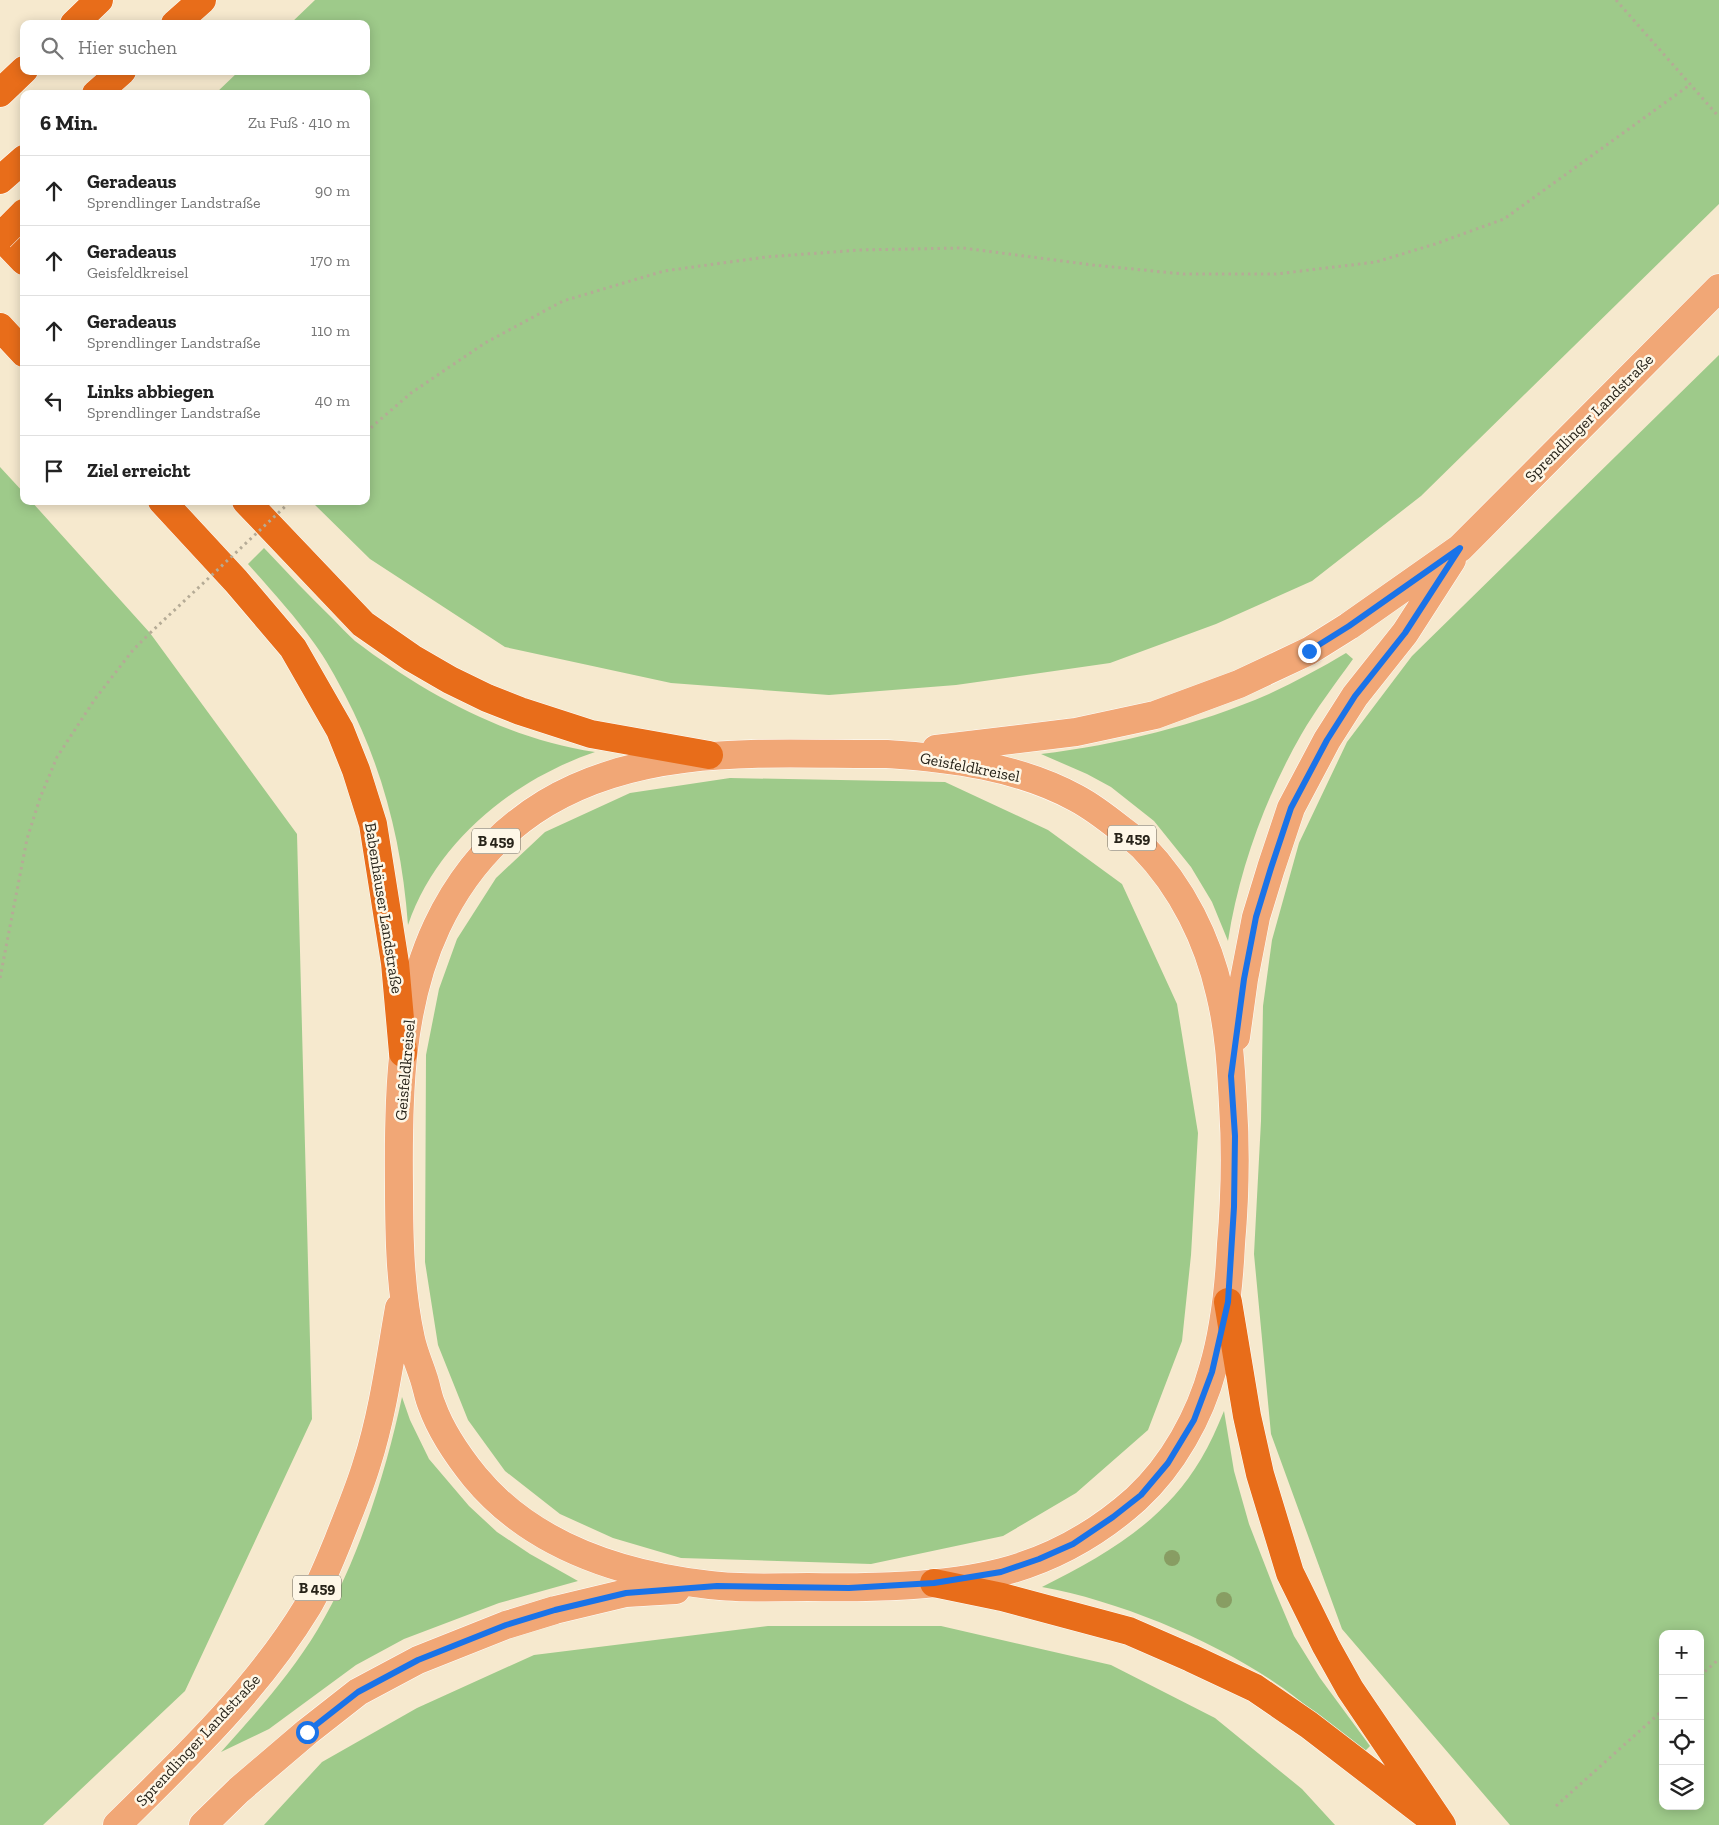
<!DOCTYPE html>
<html lang="de">
<meta charset="utf-8">
<style>
:root{--surface:#fff;--page:#f2f2f2;--text:#222;--muted:#767676;--line:#e0e0e0}
body{margin:0;font-family:"Zilla Slab",serif;background:var(--page);color:var(--text)}
.controls{position:absolute;right:15px;bottom:15px;display:grid;overflow:hidden;border-radius:10px;box-shadow:0 2px 12px #0003}
.controls button{width:45px;height:45px;display:grid;place-items:center;padding:0;border:0;border-bottom:1px solid var(--line);background:var(--surface);color:var(--text);font:25px sans-serif}
.stop{position:absolute;width:15px;height:15px;margin:-11px;border:4px solid #1a73e8;border-radius:50%;background:#fff}
.stop.end{background:#1a73e8;border-color:#fff;box-shadow:0 1px 5px #0008}
.list{margin:0;padding:0;list-style:none}
h2{display:flex;justify-content:space-between;align-items:center;height:65px;margin:0;padding:0 20px;font-size:21px}
h2 small{font-size:16px;font-weight:400;color:var(--muted)}
.list li{display:grid;grid-template-columns:32px 1fr auto;gap:15px;align-items:center;box-sizing:border-box;height:70px;padding:0 20px;border-top:1px solid var(--line)}
.list b{display:block;font-size:19px;white-space:nowrap}
.list p{margin:0;font-size:16px;white-space:nowrap;color:var(--muted)}
.list em{font-size:16px;font-style:normal;color:var(--muted)}
.icon{flex:none;width:28px;height:28px;fill:none;stroke:currentColor;stroke-width:2;stroke-linecap:round;stroke-linejoin:round}
.map{position:relative;flex:none;width:1719px;height:1825px;overflow:hidden}
.search{position:absolute;background:var(--surface);box-shadow:0 2px 12px #0003;left:20px;top:20px;width:350px;height:55px;display:flex;align-items:center;gap:12px;box-sizing:border-box;padding:0 18px;border-radius:10px;color:var(--muted);font-size:19px}
.panel{position:absolute;background:var(--surface);box-shadow:0 2px 12px #0003;left:20px;top:90px;width:350px;height:415px;border-radius:10px}
.map>svg:first-child{display:block}
.green{fill:#9eca8a;fill-rule:evenodd}
.lines{fill:none;stroke-linecap:round;stroke-linejoin:round}
.major-casing{stroke:#fff;stroke-width:29}
.highway-casing{stroke:#fff;stroke-width:29}
.path{stroke:#b5ab96;stroke-width:3;stroke-dasharray:2.5 4;stroke-linecap:butt}
.major{stroke:#f1a776;stroke-width:28}
.highway{stroke:#e86d1a;stroke-width:28}
.highway-bridge-casing{stroke:#fff;stroke-width:29;stroke-linecap:butt}
.path-bridge{stroke:#b5ab96;stroke-width:3;stroke-dasharray:2.5 4;stroke-linecap:butt}
.highway-bridge{stroke:#e86d1a;stroke-width:28}
.tree{fill:#889d63}
.route{stroke:#1a73e8;stroke-width:6}
.labels{text-anchor:middle;dominant-baseline:central;stroke-width:5;stroke-linejoin:round;paint-order:stroke}
.shield{fill:#fef7e7;stroke:#686358;stroke-width:1}
.shield-label{font-size:15px;font-weight:bold;fill:#28241a}
.street-label{font-size:16px;fill:#28241a;stroke:#fef7e7}
</style>
<div class="map">
<svg width="1719" height="1825" viewBox="0 0 1719 1825">
<rect width="100%" height="100%" fill="#f6e9ce"/>
<!-- green -->
<path class="green" d="M315,0H1719V204L1421,496L1312,581L1216,624L1110,663L956,685L829,695L671,683L505,647L370,559L311,501H366V94H215L239,71H366V24H290Z
M1719,355V1825H1510L1342,1629L1271,1434L1254,1254L1261,1121L1263,1006L1272,940L1299,843L1347,742L1412,656ZM1663,1634H1700V1806H1663Z
M0,467L24,493V501H31L150,633L297,834L312,1419L185,1691L43,1825H0Z
M264,548C287,572 309,596 333,619C340,626 347,634 355,641C425,694 507,739 595,752C513,780 437,841 408,925C402,843 383,768 345,695C336,678 326,659 314,643C294,615 271,590 248,564Z
M1346,653L1353,659C1335,684 1316,709 1301,735C1265,798 1239,870 1228,941L1212,902L1191,867L1154,821L1111,787L1087,774L1041,754C1117,745 1198,725 1269,694C1295,682 1321,668 1346,653Z
M730,778L945,782L1048,830L1122,884L1177,1004L1198,1133L1191,1255L1182,1341L1148,1430L1076,1493L1003,1536L871,1564L681,1558L613,1538L560,1514L505,1471L468,1420L438,1345L425,1262L426,1055L439,989L457,939L496,878L545,832L630,793Z
M402,1397L410,1420L429,1459L469,1506L497,1532L530,1554L578,1581L499,1603L404,1639L356,1665L269,1729L221,1752C256,1713 291,1674 318,1629C358,1562 386,1472 402,1397Z
M1224,1411L1234,1471L1249,1524L1275,1591L1294,1636L1320,1678L1370,1746L1363,1753C1336,1732 1311,1708 1283,1688C1218,1642 1120,1601 1042,1587C1104,1556 1164,1522 1201,1459C1210,1444 1217,1428 1224,1411Z
M768,1626H941L1111,1665L1215,1718L1302,1789L1335,1825H264L322,1762L417,1708L534,1655Z"/>
<g class="lines">
<!-- major casing -->
<g class="major-casing">
<path id="major" d="M936,749L1076,732L1155,715L1239,684L1309,651L1349,626L1460,548L1719,288
M887,754C951,758 1019,767 1076,798C1093,807 1107,818 1122,830C1126,833 1139,843 1143,847C1182,887 1208,940 1220,994C1229,1030 1231,1068 1233,1105C1236,1151 1235,1198 1231,1244C1229,1286 1225,1327 1213,1368C1200,1416 1173,1465 1136,1499C1098,1533 1052,1559 1002,1572C943,1587 869,1588 808,1587C776,1587 742,1589 710,1585C623,1575 533,1547 475,1477C458,1456 441,1431 432,1406C428,1397 427,1388 424,1379C420,1366 414,1353 411,1339C400,1289 399,1237 399,1186C398,1099 399,1007 437,926C461,875 498,832 546,803C648,742 773,755 887,754Z
M1236,1037L1244,979L1256,917L1271,868L1291,808L1327,740L1355,696L1405,633L1452,560
M117,1825C186,1757 257,1690 308,1606C320,1586 329,1563 338,1541C348,1515 359,1490 367,1463C383,1413 390,1359 399,1308
M203,1825L239,1790L307,1732L358,1692L418,1660L506,1625L555,1610L626,1593L676,1590"/>
</g>
<!-- highway casing -->
<g class="highway-casing">
<path id="highway" d="M74,24L99,0
M175,24L202,0
M0,93L24,70
M96,94L122,71
M0,180L24,159
M0,236L24,261
M0,327L24,353
M162,501L236,581L293,648L340,730L356,770L373,824L395,963L403,1053
M246,501L363,624L412,658L450,680L487,698L520,711L591,734L709,755
M1228,1302L1247,1416L1260,1474L1290,1573L1326,1646L1350,1689L1442,1825
M934,1583L1002,1597L1129,1631L1191,1658L1255,1688L1309,1725L1425,1814"/>
</g>
<!-- path -->
<path class="path" d="M1616,0L1719,117
M366,432L411,393L485,343L563,301L664,271L766,257L859,250L963,248L1093,265L1183,274H1276L1376,262L1435,244L1504,219L1691,84
M0,978L27,839L40,798L57,757L95,699L133,650L150,633
M1700,1676L1719,1659
M1556,1806L1663,1710"/>
<!-- major -->
<use href="#major" class="major"/>
<!-- highway -->
<use href="#highway" class="highway"/>
<!-- highway-bridge casing -->
<g class="highway-bridge-casing">
<path id="highway-bridge" d="M0,237L24,213"/>
</g>
<!-- path-bridge -->
<path class="path-bridge" d="M150,633L291,501"/>
<!-- highway-bridge -->
<use href="#highway-bridge" class="highway-bridge"/>
</g>
<!-- trees -->
<g class="tree">
<circle cx="1172" cy="1558" r="8"/>
<circle cx="1224" cy="1600" r="8"/>
</g>
<g class="lines">
<!-- route -->
<path class="route" d="M307,1732L358,1692L418,1660L506,1625L555,1610L626,1593L717,1586L849,1588L934,1583L1001,1572L1039,1559L1073,1544L1113,1517L1141,1495L1168,1463L1194,1420L1212,1372L1228,1302L1234,1207L1235,1136L1231,1076L1244,979L1256,917L1271,868L1291,808L1327,740L1355,696L1405,633L1460,548L1349,626L1309,651"/>
</g>
<g class="labels">
<!-- shield labels -->
<g class="shield">
<rect x="1108" y="825.5" width="48" height="25" rx="4"/>
<rect x="472" y="828.5" width="48" height="25" rx="4"/>
<rect x="293" y="1575.5" width="48" height="25" rx="4"/>
</g>
<g class="shield-label">
<text x="1132" y="838">B 459</text>
<text x="496" y="841">B 459</text>
<text x="317" y="1588">B 459</text>
</g>
<!-- street labels -->
<g class="street-label">
<text transform="translate(1589 418) rotate(-45)">Sprendlinger Landstraße</text>
<text transform="translate(970 767) rotate(11)">Geisfeldkreisel</text>
<text transform="translate(384 908) rotate(81)">Babenhäuser Landstraße</text>
<text transform="translate(405 1070) rotate(-85)">Geisfeldkreisel</text>
<text transform="translate(198 1740) rotate(-47)">Sprendlinger Landstraße</text>
</g>
</g>
</svg>
<div class="controls">
<button>+</button>
<button>−</button>
<button><svg class="icon" aria-label="locate" viewBox="0 0 24 24"><circle cx="12" cy="12" r="6"/><path d="M12 2v4M12 18v4M2 12h4M18 12h4"/></svg></button>
<button><svg class="icon" aria-label="layers" viewBox="0 0 24 24"><path d="M12 4l9 5-9 5-9-5zM3 14l9 5 9-5"/></svg></button>
</div>
<div class="stop" style="left:307px;top:1732px"></div>
<div class="stop end" style="left:1309px;top:651px"></div>
<div class="search"><svg class="icon" aria-label="search" viewBox="0 0 24 24"><circle cx="10" cy="10" r="6"/><path d="M15 15l6 6"/></svg>Hier suchen</div>
<section class="panel">
<h2>6 Min.<small>Zu Fuß · 410 m</small></h2>
<ul class="list">
<li><svg class="icon" aria-label="ahead" viewBox="0 0 24 24"><path d="M12 20V5M6 11l6-6 6 6"/></svg><div><b>Geradeaus</b><p>Sprendlinger Landstraße</p></div><em>90 m</em></li>
<li><svg class="icon" aria-label="ahead" viewBox="0 0 24 24"><path d="M12 20V5M6 11l6-6 6 6"/></svg><div><b>Geradeaus</b><p>Geisfeldkreisel</p></div><em>170 m</em></li>
<li><svg class="icon" aria-label="ahead" viewBox="0 0 24 24"><path d="M12 20V5M6 11l6-6 6 6"/></svg><div><b>Geradeaus</b><p>Sprendlinger Landstraße</p></div><em>110 m</em></li>
<li><svg class="icon" aria-label="left" viewBox="0 0 24 24"><path d="M17 20v-9H6M10 6l-5 5 5 5"/></svg><div><b>Links abbiegen</b><p>Sprendlinger Landstraße</p></div><em>40 m</em></li>
<li><svg class="icon" aria-label="arrive" viewBox="0 0 24 24"><path d="M6 21V4h12l-3 4 3 4H6"/></svg><div><b>Ziel erreicht</b></div></li>
</ul>
</section>
</div>
